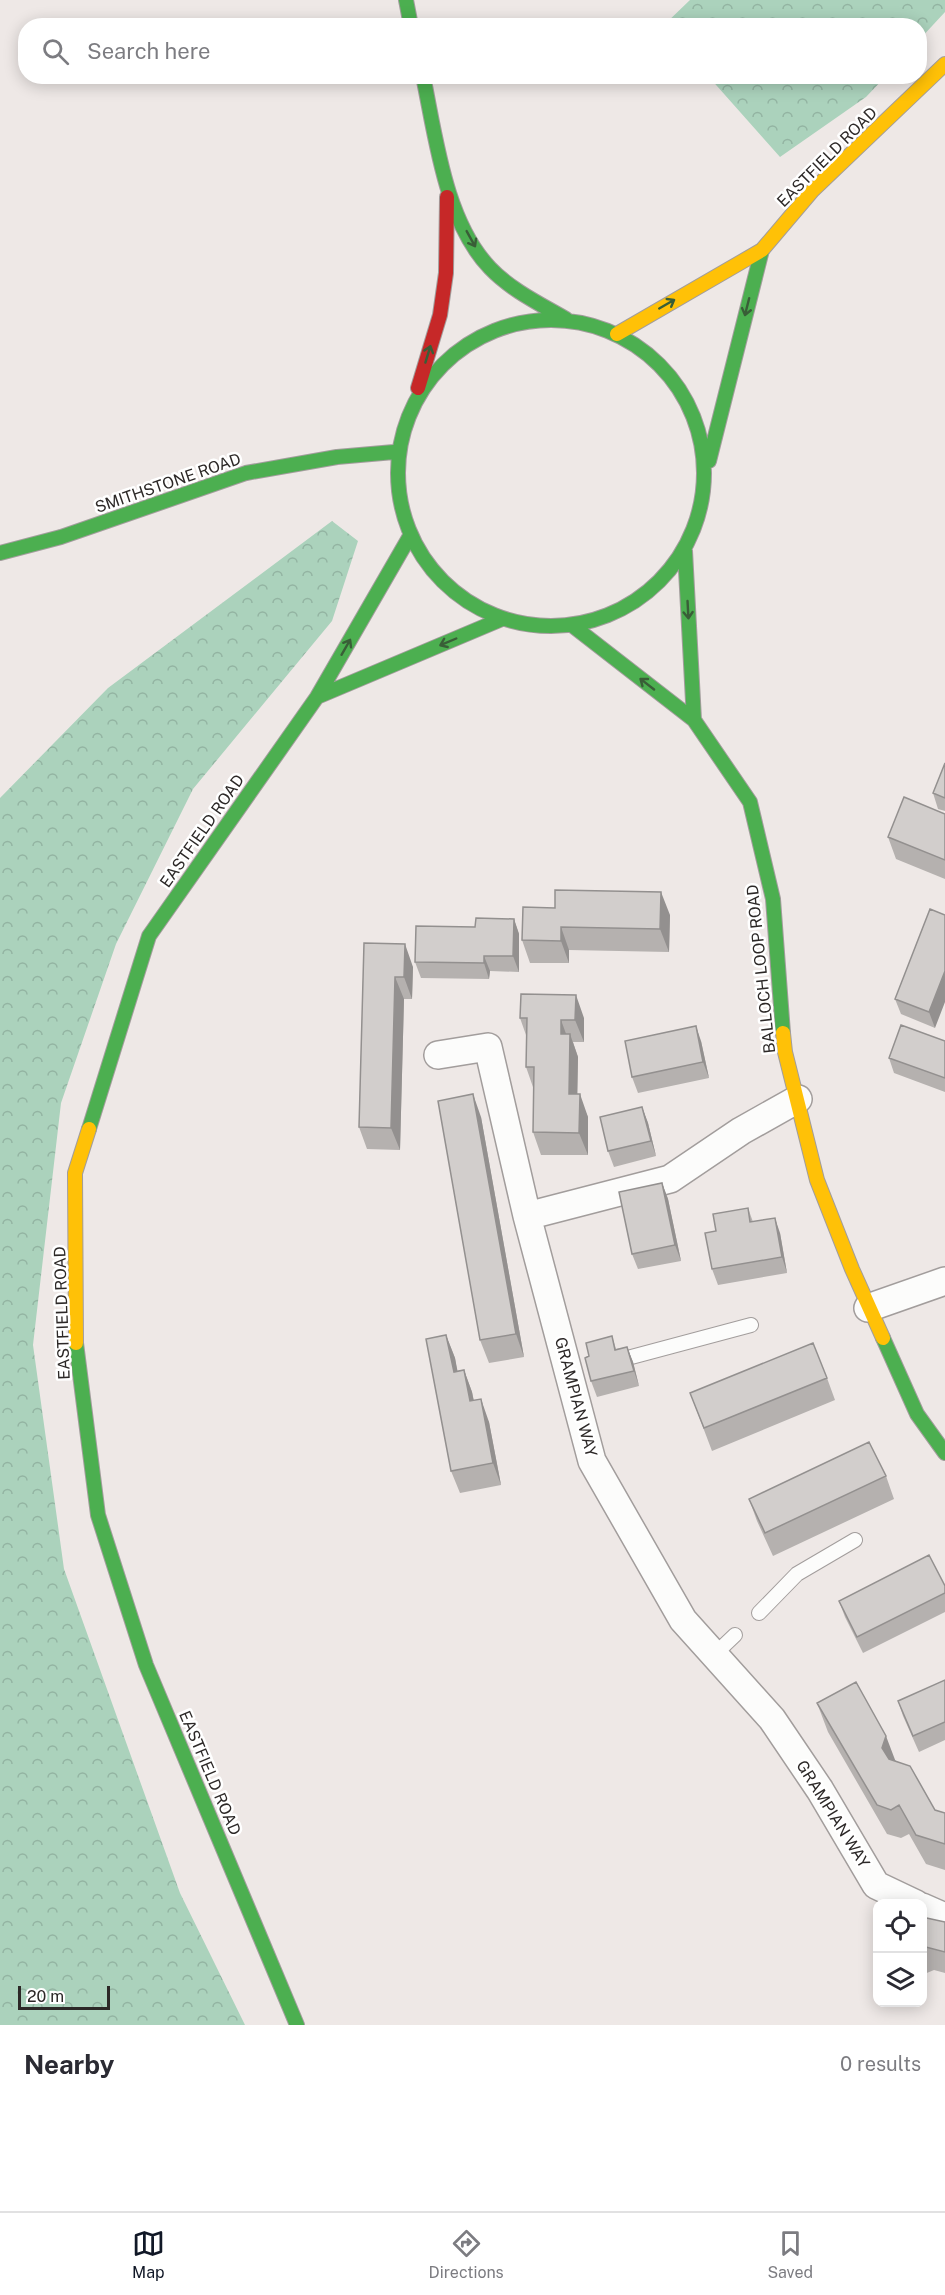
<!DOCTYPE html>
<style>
:root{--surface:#fff;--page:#f7f7f7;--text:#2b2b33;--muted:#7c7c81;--line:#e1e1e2;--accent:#111827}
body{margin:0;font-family:"Public Sans",sans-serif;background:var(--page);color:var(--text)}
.controls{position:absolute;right:18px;bottom:18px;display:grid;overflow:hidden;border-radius:12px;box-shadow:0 3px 15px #0003}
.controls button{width:54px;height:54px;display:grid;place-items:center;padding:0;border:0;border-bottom:2px solid var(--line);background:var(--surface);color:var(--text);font:30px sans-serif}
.scale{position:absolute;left:18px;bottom:15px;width:92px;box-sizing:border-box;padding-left:6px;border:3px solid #2c2827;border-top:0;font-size:16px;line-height:21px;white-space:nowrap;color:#2c2827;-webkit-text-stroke:4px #fff;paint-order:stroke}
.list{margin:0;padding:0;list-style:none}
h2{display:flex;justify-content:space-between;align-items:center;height:78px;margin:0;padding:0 24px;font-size:26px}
h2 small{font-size:20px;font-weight:400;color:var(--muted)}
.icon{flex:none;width:33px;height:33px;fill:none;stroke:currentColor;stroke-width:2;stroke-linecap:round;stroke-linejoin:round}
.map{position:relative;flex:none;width:945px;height:2025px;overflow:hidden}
.search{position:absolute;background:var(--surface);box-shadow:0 3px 15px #0003;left:18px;right:18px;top:18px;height:66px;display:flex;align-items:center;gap:15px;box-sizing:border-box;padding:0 21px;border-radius:24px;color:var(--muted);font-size:22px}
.sheet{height:186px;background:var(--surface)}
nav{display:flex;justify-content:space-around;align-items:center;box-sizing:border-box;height:84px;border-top:2px solid var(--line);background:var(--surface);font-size:16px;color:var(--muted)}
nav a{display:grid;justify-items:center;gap:3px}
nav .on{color:var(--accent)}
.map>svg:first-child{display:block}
.forest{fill:url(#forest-crowns)}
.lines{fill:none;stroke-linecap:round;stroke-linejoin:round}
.lane-casing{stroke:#a29d9c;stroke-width:16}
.street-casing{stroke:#a29d9c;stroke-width:30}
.fast-casing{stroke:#a29d9c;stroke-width:16}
.slow-casing{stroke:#a29d9c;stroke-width:16}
.jam-casing{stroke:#a29d9c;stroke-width:16}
.lane{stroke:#fcfcfb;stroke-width:14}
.street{stroke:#fcfcfb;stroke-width:27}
.fast{stroke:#4caf50;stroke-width:14}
.slow{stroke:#ffc107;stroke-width:14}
.jam{stroke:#c62828;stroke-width:14}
.wall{fill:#b5b1af}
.shaded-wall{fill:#93908f}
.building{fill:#d2cecc;stroke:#93908f;stroke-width:1.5}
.oneway{stroke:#395e37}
.labels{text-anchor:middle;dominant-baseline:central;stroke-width:5;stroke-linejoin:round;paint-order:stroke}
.street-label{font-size:16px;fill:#2c2827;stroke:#fff}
</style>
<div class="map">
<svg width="945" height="2025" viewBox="0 0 945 2025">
<defs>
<pattern id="forest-crowns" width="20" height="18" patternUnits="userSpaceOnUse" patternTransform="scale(1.5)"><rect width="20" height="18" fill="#abd2bc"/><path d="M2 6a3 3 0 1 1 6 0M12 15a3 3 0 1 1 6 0" fill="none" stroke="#93b4a2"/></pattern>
</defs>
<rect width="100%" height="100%" fill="#eee8e6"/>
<!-- forest -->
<path class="forest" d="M690,0H945V12L920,39V26L664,25Z
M709,77H885L866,97L780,157Z
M332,521L358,541L332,621L193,789L116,944L61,1103L33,1345L64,1569L180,1893L245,2025H0V798L108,688Z"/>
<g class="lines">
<!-- lane casing -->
<g class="lane-casing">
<path id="lane" d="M620,1360L751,1325
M759,1613L797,1574L855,1540
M714,1655L735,1635"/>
</g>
<!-- street casing -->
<g class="street-casing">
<path id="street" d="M438,1055L488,1047L527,1216L592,1461L683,1620L772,1719L820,1790L876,1885L916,1904
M527,1216L670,1179L741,1131L798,1099
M868,1308L945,1281
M922,1907L945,1917"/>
</g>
<!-- fast casing -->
<g class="fast-casing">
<path id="fast" d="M406,0L411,26
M423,76C436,138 445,221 490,268C511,290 540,304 566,319
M398 473a153 153 0 1 1 306 0a153 153 0 1 1-306 0Z
M709,461L762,250
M685,551L694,720
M0,553L61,537L246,473L337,457L394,452
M573,626L694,720L750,802L773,899L783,1033
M317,697L502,619
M89,1129L149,936L317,697L410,536
M883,1338L917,1414L945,1453
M76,1343L98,1515L146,1665L297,2025"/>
</g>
<!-- slow casing -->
<g class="slow-casing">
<path id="slow" d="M617,334L762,250L812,191L945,64
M783,1033L785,1052L817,1180L852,1269L883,1338
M76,1343L75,1173L89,1129"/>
</g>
<!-- jam casing -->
<g class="jam-casing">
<path id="jam" d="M418,388L440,315L446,273L447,197"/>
</g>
<!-- lane -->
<use href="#lane" class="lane"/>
<!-- street -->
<use href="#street" class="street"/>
<!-- fast -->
<use href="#fast" class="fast"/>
<!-- slow -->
<use href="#slow" class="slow"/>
<!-- jam -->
<use href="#jam" class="jam"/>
</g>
<!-- wall -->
<path class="wall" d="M945,763V811L938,809L933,793Z
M945,814V879L896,859L888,837Z
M555,908L670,915L669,952L569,950V963H530L522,940Z
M930,909L935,1028L901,1014L895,999Z
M514,919L519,934V972L490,971L489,979L421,978L415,962L475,927Z
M364,943L413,967L412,999H404L400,1150L367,1149L359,1127Z
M520,1018H584V1042H573L578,1057L577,1094L588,1117V1155H541L533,1132L534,1090L526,1067V1035Z
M701,1041L709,1078L638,1093L632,1077Z
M945,1041V1092L894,1073L889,1058Z
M642,1107L648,1123L656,1156L614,1167L608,1151Z
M481,1117L524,1357L489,1363L480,1340Z
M662,1183L668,1199L681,1261L638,1269L632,1254Z
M748,1208L753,1222L780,1233L787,1273L718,1285L712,1269L716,1231Z
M446,1335L455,1358L457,1371L464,1370L472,1392L474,1401L489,1422L501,1485L460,1493L451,1471Z
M612,1336L616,1349L627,1347L633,1362L639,1386L597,1397L591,1381L589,1356Z
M827,1378L835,1400L712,1451L690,1393Z
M886,1476L894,1499L773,1556L757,1521L749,1499Z
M945,1586V1612L863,1653L845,1617L839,1601Z
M945,1680V1740L919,1752L903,1716L898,1701Z
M817,1703L896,1761L935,1810L945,1813V1870L926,1864L909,1834L901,1838L887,1834L828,1732Z
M922,1917L945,1922V1973L934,1970L922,1975Z"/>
<!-- shaded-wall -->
<path class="shaded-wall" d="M661,892L670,915L669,952L660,929Z
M514,919L519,934V972L513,956Z
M561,927L569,950V963L561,941Z
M405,944L413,967L412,999L404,977Z
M484,956L490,971L489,979L484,963Z
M945,971V1002L935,1028L929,1012Z
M395,977L404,999L400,1150L391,1128Z
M576,995L584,1018V1042L575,1020Z
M561,1020L569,1042L561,1034Z
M696,1026L701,1041L709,1078L703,1062Z
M570,1034L578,1057L577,1117L569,1094Z
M473,1094L481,1117L524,1357L516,1334Z
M580,1094L588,1117V1155L579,1133Z
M642,1107L648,1123L656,1156L651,1141Z
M662,1183L668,1199L681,1261L675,1245Z
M775,1218L780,1233L787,1273L782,1257Z
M446,1335L455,1358L462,1394L454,1372Z
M627,1347L633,1362L639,1386L634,1371Z
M464,1370L472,1392L478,1424L470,1401Z
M481,1399L489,1422L501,1485L493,1463Z
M886,1736L897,1765L893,1777L882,1748Z"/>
<!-- building -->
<path class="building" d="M945,763V798L933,793Z
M904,797L945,814V860L888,837Z
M555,890L661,892L660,929L561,927V941L522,940L523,907L555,908Z
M930,909L945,915V971L929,1012L895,999Z
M476,918L514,919L513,956H484V963L415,962L416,926L475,927Z
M364,943L405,944L404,977H395L391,1128L359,1127Z
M521,994L576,995L575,1020H561V1034H570L569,1094H580L579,1133L533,1132L534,1067H526L527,1018H520Z
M901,1025L945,1041V1078L889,1058Z
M696,1026L703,1062L632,1077L625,1041Z
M473,1094L516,1334L480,1340L438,1101Z
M642,1107L651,1141L608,1151L600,1117Z
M662,1183L675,1245L632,1254L619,1192Z
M748,1208L750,1222L775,1218L782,1257L712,1269L705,1233L716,1231L713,1214Z
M446,1335L454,1372L464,1370L470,1401L481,1399L493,1463L451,1471L426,1339Z
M612,1336L615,1350L627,1347L634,1371L591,1381L585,1358L589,1356L586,1343Z
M813,1343L827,1378L704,1428L690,1393Z
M869,1442L886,1476L765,1533L749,1499Z
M929,1555L945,1586V1593L857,1637L839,1601Z
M945,1680V1722L913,1736L898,1701Z
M856,1682L886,1736L882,1748L889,1759L910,1766L935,1810L945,1813V1844L916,1835L899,1805L891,1810L877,1805L817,1703Z
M922,1917L945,1922V1952L926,1947L922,1949Z
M878,1927V1942L874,1934L875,1929Z"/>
<!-- one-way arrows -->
<defs><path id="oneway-shaft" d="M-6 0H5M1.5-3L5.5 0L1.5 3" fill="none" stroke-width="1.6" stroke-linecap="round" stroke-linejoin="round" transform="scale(1.5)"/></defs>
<g class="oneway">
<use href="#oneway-shaft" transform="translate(471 239) rotate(61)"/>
<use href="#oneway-shaft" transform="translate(667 304) rotate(-30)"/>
<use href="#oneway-shaft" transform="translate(747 307) rotate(104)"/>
<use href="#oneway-shaft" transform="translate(428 354) rotate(-73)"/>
<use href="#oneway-shaft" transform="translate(688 610) rotate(87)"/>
<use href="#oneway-shaft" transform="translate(448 642) rotate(157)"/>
<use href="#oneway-shaft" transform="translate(346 647) rotate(-60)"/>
<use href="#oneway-shaft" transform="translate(647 684) rotate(-142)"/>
</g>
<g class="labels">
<!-- street labels -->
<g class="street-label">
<text transform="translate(827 157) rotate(-45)">EASTFIELD ROAD</text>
<text transform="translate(168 483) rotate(-19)">SMITHSTONE ROAD</text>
<text transform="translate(202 831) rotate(-55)">EASTFIELD ROAD</text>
<text transform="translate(761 969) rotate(-96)">BALLOCH LOOP ROAD</text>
<text transform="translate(62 1313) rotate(-92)">EASTFIELD ROAD</text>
<text transform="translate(576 1397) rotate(75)">GRAMPIAN WAY</text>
<text transform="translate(210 1773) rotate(67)">EASTFIELD ROAD</text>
<text transform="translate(833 1814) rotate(58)">GRAMPIAN WAY</text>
</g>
</g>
</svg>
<div class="controls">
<button><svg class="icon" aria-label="locate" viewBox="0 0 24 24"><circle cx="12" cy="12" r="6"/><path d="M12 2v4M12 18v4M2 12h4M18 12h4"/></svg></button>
<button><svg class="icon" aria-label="layers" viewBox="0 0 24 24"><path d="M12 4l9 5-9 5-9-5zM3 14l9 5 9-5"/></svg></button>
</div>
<div class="scale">20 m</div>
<div class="search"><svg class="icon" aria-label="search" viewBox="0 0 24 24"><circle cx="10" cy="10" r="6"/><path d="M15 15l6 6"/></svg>Search here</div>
</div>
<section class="sheet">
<h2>Nearby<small>0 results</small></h2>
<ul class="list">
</ul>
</section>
<nav>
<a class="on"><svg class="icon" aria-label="map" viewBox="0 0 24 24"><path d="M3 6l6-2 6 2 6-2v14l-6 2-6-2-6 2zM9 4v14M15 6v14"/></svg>Map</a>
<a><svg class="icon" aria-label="directions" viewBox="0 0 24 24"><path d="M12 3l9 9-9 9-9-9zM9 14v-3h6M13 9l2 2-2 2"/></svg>Directions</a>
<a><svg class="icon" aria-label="saved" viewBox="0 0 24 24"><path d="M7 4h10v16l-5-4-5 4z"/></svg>Saved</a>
</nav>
